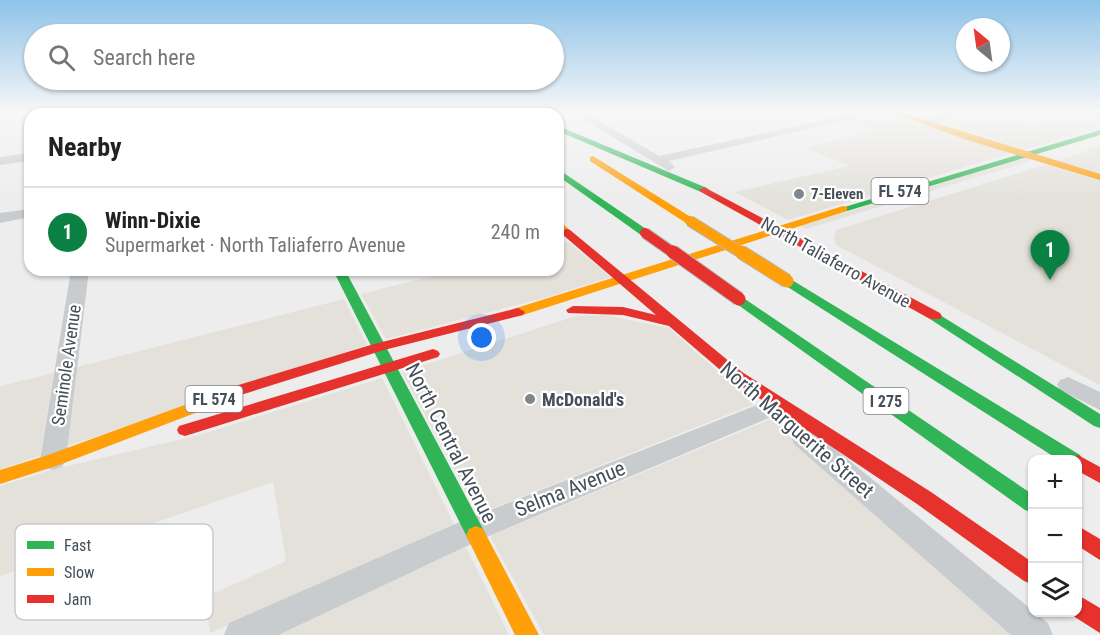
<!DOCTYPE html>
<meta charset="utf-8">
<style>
:root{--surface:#fff;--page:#f2f2f2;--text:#222;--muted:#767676;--line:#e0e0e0;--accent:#0b8043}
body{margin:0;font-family:"Roboto Condensed",sans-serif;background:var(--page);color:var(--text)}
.controls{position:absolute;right:18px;bottom:18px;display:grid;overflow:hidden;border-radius:12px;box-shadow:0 2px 4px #0004}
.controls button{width:54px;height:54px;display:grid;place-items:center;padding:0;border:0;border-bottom:2px solid var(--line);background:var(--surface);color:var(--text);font:30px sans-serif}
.compass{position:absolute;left:956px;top:18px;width:54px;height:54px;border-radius:50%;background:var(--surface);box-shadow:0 2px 4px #0004;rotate:331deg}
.you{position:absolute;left:482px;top:338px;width:21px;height:21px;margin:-15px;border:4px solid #fff;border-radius:50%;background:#1a73e8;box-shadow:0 0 0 9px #1a73e833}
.badge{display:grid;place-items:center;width:39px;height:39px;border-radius:50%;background:var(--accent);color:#fff;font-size:20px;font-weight:700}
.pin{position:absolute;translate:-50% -50px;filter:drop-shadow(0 2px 3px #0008)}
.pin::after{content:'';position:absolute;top:32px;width:21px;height:18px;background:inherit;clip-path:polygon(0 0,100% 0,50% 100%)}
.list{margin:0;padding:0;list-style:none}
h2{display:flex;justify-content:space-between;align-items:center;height:78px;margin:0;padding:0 24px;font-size:26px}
h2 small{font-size:20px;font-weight:400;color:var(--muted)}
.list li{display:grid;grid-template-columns:39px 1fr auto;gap:18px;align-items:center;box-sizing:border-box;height:90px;padding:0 24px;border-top:2px solid var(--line)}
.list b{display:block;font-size:22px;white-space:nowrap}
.list p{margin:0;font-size:20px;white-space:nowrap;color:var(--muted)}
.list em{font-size:20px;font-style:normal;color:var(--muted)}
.icon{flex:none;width:33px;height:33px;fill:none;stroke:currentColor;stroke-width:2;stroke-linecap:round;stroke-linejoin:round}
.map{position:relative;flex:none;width:1100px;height:635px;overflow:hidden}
.search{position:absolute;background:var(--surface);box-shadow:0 2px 4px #0004;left:24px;top:24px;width:540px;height:66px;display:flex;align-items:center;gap:15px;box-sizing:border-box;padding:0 21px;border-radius:33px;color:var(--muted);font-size:22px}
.panel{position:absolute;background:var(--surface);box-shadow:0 2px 4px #0004;left:24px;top:108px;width:540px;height:168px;border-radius:18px}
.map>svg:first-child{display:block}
.commercial{fill:#e3e1da}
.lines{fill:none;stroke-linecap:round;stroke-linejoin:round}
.street{fill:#c9ccce;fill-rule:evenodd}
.fast{fill:#30b455;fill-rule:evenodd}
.slow{fill:#ff9f0a;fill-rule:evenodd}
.jam{fill:#e5322d;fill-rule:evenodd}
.slow-bridge-far1-casing{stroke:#b3b7bc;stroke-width:12;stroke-linecap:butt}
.slow-bridge-casing{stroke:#b3b7bc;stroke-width:15;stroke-linecap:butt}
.jam-bridge-far1-casing{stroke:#b3b7bc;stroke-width:12;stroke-linecap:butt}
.jam-bridge-casing{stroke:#b3b7bc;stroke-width:15;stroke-linecap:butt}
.slow-bridge-far1{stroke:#ff9f0a;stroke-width:10}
.slow-bridge{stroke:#ff9f0a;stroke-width:13}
.jam-bridge-far1{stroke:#e5322d;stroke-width:10}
.jam-bridge{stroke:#e5322d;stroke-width:13}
.poi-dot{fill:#80868d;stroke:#fff;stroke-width:2}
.labels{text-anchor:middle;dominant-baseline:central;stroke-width:4.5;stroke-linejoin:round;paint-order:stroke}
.far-poi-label{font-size:15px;font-weight:bold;fill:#454f59;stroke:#fff;text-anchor:start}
.shield{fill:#fff;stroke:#7d848b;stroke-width:1.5}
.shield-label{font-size:16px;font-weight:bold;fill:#454f59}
.street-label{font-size:18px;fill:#454f59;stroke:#fff}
.poi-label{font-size:18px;font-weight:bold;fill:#454f59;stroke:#fff;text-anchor:start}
.near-street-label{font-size:21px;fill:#454f59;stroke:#fff}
.key{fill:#fff;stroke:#c7cacd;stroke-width:1.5}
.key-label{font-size:16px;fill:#454f59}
</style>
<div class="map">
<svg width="1100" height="635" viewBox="0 0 1100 635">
<rect width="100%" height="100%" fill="#eeeded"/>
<!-- commercial -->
<path class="commercial" d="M888,112L1015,152L788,220L735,192L849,166L806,148L872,131L848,121Z
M974,112H997L1034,122L1073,112H1100V128L1024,150L938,122Z
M1100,146V174L1057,161Z
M1030,156L1037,159L806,229L800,226Z
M1051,163L1100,179V385L836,245L834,239L836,230Z
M568,242L611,277L544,298L386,339L361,294L457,270H558V244Z
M344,299L367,345L68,446L77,367Z
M604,315L669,328L754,404L478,514L402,372L576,316Z
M54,373L40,456L0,469V386Z
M382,378L454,524L210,633L205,597L286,561L273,482L0,576V486L51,470L199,435Z
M771,419L1019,635H544L490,536Z
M466,547L509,635H276Z"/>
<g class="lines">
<!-- street -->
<path class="street" d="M0,112H12L0,116Z
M92,112H102L91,114Z
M405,112H416L417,114H406Z
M571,112H584L659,156L861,112H882L669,161L675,167L669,171Z
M949,112H968L929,124L924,121Z
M30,153V161L0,165V157Z
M30,209V217L0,223V213Z
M71,270H89L66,460L62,467L53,470L44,467L40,460Z
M1068,377L1100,392V410L1060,390L1057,385L1060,380Z
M770,400L778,402L782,408L778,414L482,539L278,635H224L229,623L462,521Z
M803,428L812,430L1048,623L1053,635H1011L794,444L791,437L794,430Z"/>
<!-- fast -->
<path class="fast" d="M254,112H261L262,114H254Z
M558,126L707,188L709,190L701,192L558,131Z
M1100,130V135L847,211H839L838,209Z
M558,169L649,231V235H641L558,176Z
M333,270H345L483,529L486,535L483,541L476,544L469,541Z
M787,277L1080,455L1083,460L1080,465L1078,466V460H1059L783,284L781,281L783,278Z
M739,295L1032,494V512L1025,510L734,302L733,299L734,296Z
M935,312L1100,414V428L1094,426L930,319L928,316L930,313Z"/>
<!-- slow -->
<path class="slow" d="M469,112H477L479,114H470Z
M890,112H901L1100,174V180L967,140Z
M593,156L694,219L695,221L690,224L686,223L590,161V157Z
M843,206L847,207V211L523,315L518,316L511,312L513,309Z
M558,220L570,230V234H562L558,230Z
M231,388L237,389L239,393L237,397L59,465L0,484V470L48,455Z
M476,526L483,529L539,635H515L466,535L469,529Z"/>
<!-- jam -->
<path class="jam" d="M515,112H523L525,114H516Z
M704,187L940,313L942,316L940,319H930L701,192L699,190Z
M566,229L570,230L742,372L931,492L1032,562V584L1024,581L917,504L732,380L669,326L623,315L568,313L566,310L573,306L623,307L656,315L562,234L561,232Z
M518,308L525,312L523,315L384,350L231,398L225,397L223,393L225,389L374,344Z
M433,349L438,351L440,354L438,357L185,436L179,434L177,430L179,426Z
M1078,455L1100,467V483L1078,471V460H1070Z
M1078,526L1100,539V560L1078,546Z
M1078,595L1100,608V633L1070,614L1078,612Z"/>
<!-- slow-bridge-far1 casing -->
<g class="slow-bridge-far1-casing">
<path id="slow-bridge-far1" d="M690,221L743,254"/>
</g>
<!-- slow-bridge casing -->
<g class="slow-bridge-casing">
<path id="slow-bridge" d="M741,252L787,281"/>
</g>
<!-- jam-bridge-far1 casing -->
<g class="jam-bridge-far1-casing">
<path id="jam-bridge-far1" d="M645,233L675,254"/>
</g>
<!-- jam-bridge casing -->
<g class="jam-bridge-casing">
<path id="jam-bridge" d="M673,252L739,299"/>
</g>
<!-- slow-bridge-far1 -->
<use href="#slow-bridge-far1" class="slow-bridge-far1"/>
<!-- slow-bridge -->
<use href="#slow-bridge" class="slow-bridge"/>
<!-- jam-bridge-far1 -->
<use href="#jam-bridge-far1" class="jam-bridge-far1"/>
<!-- jam-bridge -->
<use href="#jam-bridge" class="jam-bridge"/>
</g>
<!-- sky -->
<linearGradient id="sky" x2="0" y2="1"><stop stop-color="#8ec3e9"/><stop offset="0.56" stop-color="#f7f7f7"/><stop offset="1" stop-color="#f7f7f7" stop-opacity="0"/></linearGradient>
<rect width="1100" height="201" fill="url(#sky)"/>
<!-- markers -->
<g class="poi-dot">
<circle cx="799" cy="194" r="6"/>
<circle cx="530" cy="399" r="6"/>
</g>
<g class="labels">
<!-- far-poi labels -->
<g class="far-poi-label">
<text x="811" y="194">7-Eleven</text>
</g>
<!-- shield labels -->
<g class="shield">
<rect x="871.5" y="178" width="57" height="26" rx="4.5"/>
<rect x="185.5" y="386" width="57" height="26" rx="4.5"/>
<rect x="863.5" y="388" width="45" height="26" rx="4.5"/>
</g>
<g class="shield-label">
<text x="900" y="191">FL 574</text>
<text x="214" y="399">FL 574</text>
<text x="886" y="401">I 275</text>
</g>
<!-- street labels -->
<g class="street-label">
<text transform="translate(836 262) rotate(29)">North Taliaferro Avenue</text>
<text transform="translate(66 365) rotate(-82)">Seminole Avenue</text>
</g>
<!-- poi labels -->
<g class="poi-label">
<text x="542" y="399">McDonald's</text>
</g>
<!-- near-street labels -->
<g class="near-street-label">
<text transform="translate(797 430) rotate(41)">North Marguerite Street</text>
<text transform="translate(451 443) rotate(63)">North Central Avenue</text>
<text transform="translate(570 489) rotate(-22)">Selma Avenue</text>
</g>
</g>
<!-- legend -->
<rect x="15" y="524" width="198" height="96" rx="9" class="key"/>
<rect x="27" y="541" width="27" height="8" fill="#30b455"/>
<rect x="27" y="568" width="27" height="8" fill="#ff9f0a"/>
<rect x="27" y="595" width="27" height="8" fill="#e5322d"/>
<g class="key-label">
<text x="64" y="551">Fast</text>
<text x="64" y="578">Slow</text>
<text x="64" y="605">Jam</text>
</g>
</svg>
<div class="controls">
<button>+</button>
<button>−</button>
<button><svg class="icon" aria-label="layers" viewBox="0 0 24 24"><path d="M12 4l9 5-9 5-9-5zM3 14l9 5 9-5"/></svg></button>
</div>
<svg class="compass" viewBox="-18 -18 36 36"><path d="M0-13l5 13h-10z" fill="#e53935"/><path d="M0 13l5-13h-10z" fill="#767676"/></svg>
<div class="you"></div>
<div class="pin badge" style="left:1050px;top:280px">1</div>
<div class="search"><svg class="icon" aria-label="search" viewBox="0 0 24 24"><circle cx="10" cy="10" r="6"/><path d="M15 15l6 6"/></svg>Search here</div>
<section class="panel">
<h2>Nearby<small></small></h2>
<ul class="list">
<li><span class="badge">1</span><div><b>Winn-Dixie</b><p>Supermarket · North Taliaferro Avenue</p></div><em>240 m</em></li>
</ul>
</section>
</div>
